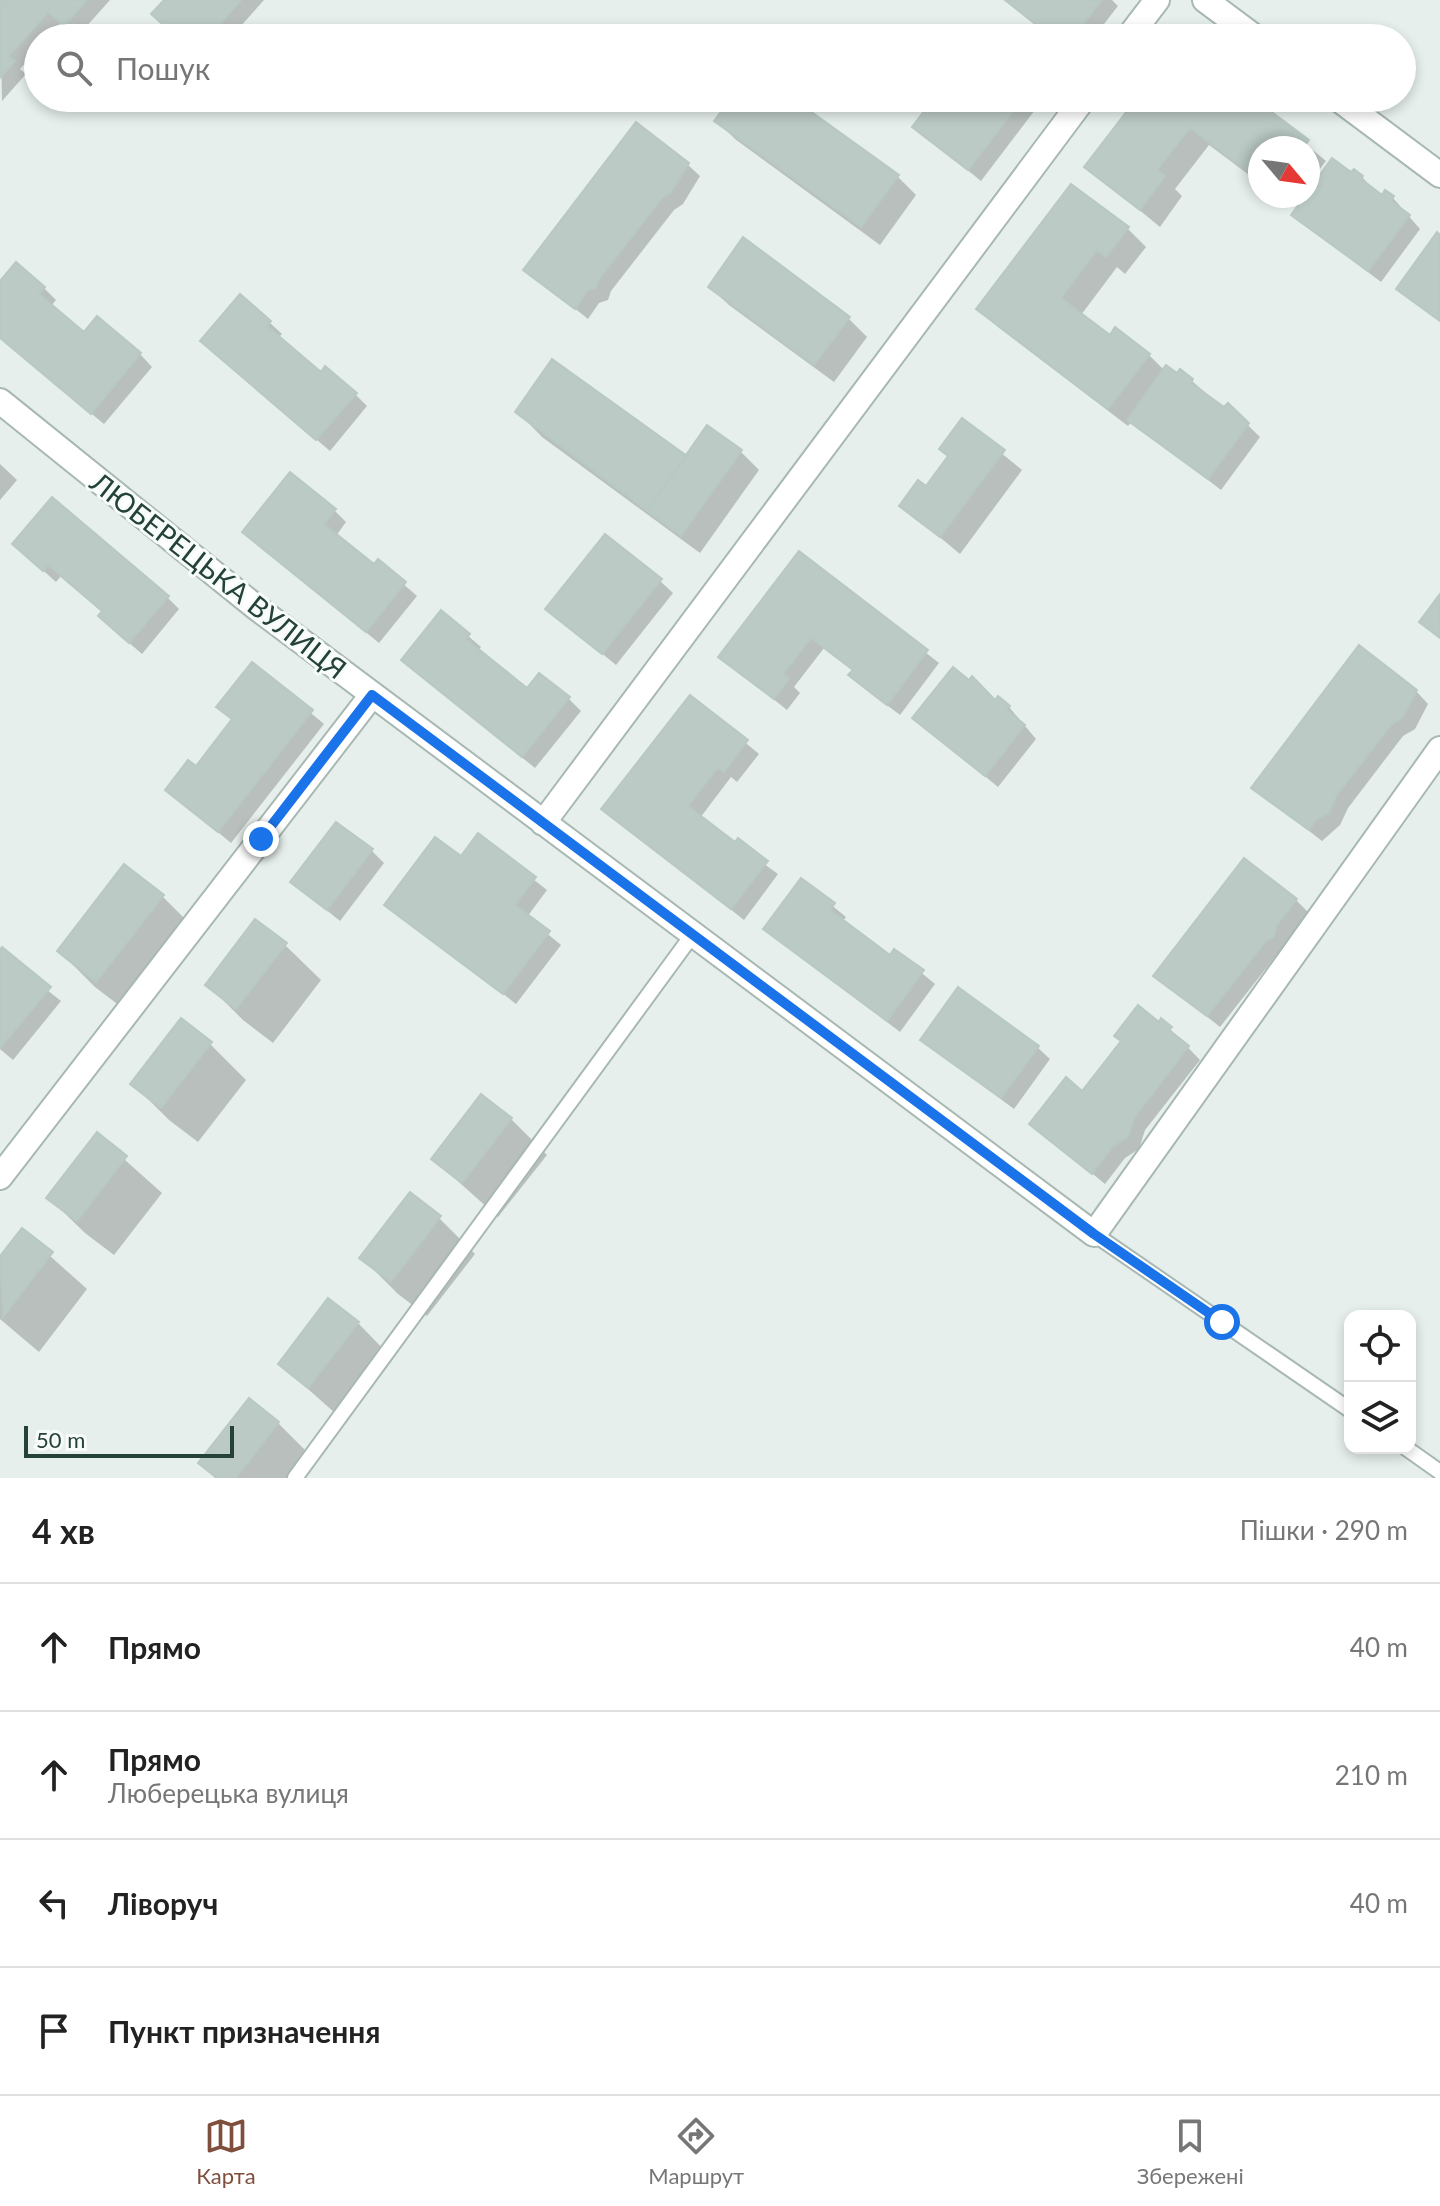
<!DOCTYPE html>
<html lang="uk">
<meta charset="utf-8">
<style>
:root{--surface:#fff;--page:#f2f2f2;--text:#222;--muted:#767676;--line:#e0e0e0;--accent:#804e3d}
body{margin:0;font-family:Lato,sans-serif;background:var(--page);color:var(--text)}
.controls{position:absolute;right:24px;bottom:24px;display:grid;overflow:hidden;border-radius:16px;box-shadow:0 4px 12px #0003}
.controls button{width:72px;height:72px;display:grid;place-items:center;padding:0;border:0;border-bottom:2px solid var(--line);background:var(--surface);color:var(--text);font:40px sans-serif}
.compass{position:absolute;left:1248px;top:136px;width:72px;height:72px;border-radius:50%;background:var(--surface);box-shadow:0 4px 12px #0003;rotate:119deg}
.scale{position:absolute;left:24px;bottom:20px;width:210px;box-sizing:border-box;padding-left:8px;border:4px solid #24423a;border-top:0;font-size:22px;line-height:28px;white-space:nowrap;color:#24423a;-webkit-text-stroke:6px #f7fbf9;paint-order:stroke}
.stop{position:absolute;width:24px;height:24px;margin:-18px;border:6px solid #1a73e8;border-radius:50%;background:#fff}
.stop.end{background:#1a73e8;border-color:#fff;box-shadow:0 2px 8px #0008}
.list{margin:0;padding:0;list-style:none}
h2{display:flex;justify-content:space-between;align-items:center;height:104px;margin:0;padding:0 32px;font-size:34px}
h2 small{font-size:26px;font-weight:400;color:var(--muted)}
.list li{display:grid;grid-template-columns:52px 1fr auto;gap:24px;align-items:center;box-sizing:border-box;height:128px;padding:0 32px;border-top:2px solid var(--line)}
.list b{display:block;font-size:30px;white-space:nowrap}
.list p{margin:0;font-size:26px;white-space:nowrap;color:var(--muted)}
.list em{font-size:26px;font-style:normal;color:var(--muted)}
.icon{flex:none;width:44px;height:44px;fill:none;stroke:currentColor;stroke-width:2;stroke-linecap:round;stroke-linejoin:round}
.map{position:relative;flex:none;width:1440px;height:1478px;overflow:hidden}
.search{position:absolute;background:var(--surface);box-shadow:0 4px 12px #0003;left:24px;right:24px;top:24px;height:88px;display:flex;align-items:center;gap:20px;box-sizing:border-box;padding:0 28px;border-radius:44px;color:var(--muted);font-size:30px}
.sheet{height:616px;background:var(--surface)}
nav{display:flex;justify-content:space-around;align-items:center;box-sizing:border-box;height:112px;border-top:2px solid var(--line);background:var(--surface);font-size:22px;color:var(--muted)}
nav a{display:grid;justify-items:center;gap:4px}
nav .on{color:var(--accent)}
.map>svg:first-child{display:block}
.shadow{fill:#0003}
.building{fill:#bbcac4;stroke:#b8c9c2;stroke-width:2}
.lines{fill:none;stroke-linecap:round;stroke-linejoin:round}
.service-casing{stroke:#a8b8b2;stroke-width:18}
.minor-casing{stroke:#a8b8b2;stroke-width:28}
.service{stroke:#fff;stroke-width:14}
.minor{stroke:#fff;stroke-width:24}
.route{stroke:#1a73e8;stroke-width:10}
.labels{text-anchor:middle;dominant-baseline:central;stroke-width:6;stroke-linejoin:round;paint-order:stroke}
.street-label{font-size:28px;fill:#24423a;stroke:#f7fbf9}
</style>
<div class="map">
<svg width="1440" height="1478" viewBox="0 0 1440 1478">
<rect width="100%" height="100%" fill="#e6efeb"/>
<!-- shadow -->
<path class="shadow" d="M0,0H110L77,37L61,23L48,38H38V49L20,69L26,74L2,101Z
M166,0H264L232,36L234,38H179Z
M1004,0H1112L1118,6L1093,38H1052Z
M733,98H789L898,177L916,195L880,245L735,139L717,121Z
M937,98H1024L1035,110L981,181L914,127Z
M1139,98H1250L1326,161L1308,184V148H1260V183L1209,145L1175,189L1182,196L1160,227L1087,167Z
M687,164L700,176L683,204L674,210L611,291L608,300L599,303L588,319L526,269Z
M1352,175L1362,177L1382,198H1393L1420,229L1381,282L1293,215Z
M1277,196H1299L1291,207Z
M1127,228L1146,247L1125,274L1117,267L1081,315L1110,338L1149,355L1165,371L1167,368L1192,381L1225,410L1228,406L1260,437L1221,490L1132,421L1128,426L998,327L979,309Z
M0,284L44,288L56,300L51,306L85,334L140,354L152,367L104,424L0,338Z
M710,287L849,319L867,337L834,382L729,305Z
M269,322L282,334L278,338L321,374L355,394L367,406L330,451L215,353Z
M518,412L686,458L741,452L759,470L700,553L542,437Z
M962,421L1022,470L960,554L902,506L926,489L950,457Z
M0,464L17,480L0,500Z
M334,510L346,522L336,536L374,567L378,562L417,596L379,643L244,532Z
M799,554L939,663L900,715L863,687L851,675L854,671L824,648L794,687L800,693L787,710L721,657Z
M27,556L167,597L179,609L142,654L112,628L104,612L61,576L56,582Z
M660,581L673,593L616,665L548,609Z
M441,613L481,647L478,651L528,690L568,698L581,711L535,768L416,672Z
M252,664L324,724L231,843L167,790L196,769L233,721L219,707Z
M1416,691L1428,704L1415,729L1403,736L1348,808L1340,825L1322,841L1254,788Z
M690,697L759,754L737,782L731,777L700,818L778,874L744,920L604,809Z
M995,702L1009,707L1036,739L998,787L914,718Z
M478,836L547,890L527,917L561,945L516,1004L387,904L462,859Z
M372,851L384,863L340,921L292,882Z
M802,881L846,917L842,922L890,958L895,951L935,984L900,1032L766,929Z
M163,897L198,932L133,1016L95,987L59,951Z
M1296,900L1308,912L1288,939L1286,949L1278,953L1220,1027L1156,976Z
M285,945L321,980L273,1043L243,1020L208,985Z
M0,953L61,1001L13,1060L0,1049Z
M1139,1008L1170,1029L1200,1060L1145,1130L1139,1149L1125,1158L1105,1184L1032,1124L1083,1093L1123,1042Z
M922,1040L1037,1047L1050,1059L1014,1109Z
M210,1044L246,1080L198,1142L169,1120L133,1084Z
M511,1119L547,1155L498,1217L433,1159Z
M97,1135L162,1193L114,1255L85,1233L49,1198Z
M439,1218L475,1254L427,1316L398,1294L362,1258Z
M22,1231L87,1289L39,1352L0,1319V1259Z
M358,1323L393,1359L345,1422L280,1364Z
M278,1423L314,1459L299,1478H215L201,1463Z"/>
<!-- building -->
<path class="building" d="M0,0H87L64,26L48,12L9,56L15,61L0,78Z
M164,0H241L221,23L228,29L221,38H178L151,14Z
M1005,0H1102L1072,38H1053Z
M731,98H792L899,175L861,227L714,121Z
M934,98H1023L968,170L912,127Z
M1137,98H1253L1309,140L1303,148H1260V181L1190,128L1157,170L1165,176L1140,210L1084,167Z
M636,122L689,163L671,192L662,198L599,279L596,288L587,291L575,309L523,270Z
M1332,158L1351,172L1354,169L1363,176L1361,179L1382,195L1385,190L1394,196L1391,201L1410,215L1368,271L1291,215Z
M1071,184L1129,227L1106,257L1097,250L1061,298L1110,335L1115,327L1150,354L1108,409L976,309Z
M1437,232L1440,235V321L1396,289Z
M743,237L850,317L814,365L708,287Z
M16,262L45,287L39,294L84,332L97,316L141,353L91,414L0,338V281Z
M240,294L271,321L267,326L321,372L325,366L357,393L316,440L200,341Z
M552,359L687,456L647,511L515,412Z
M1166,365L1177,373L1180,369L1193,379L1191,383L1224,407L1228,403L1249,423L1208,479L1127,420Z
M962,418L1005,450L940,537L899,506L918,480L926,486L948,456L939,449Z
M707,425L742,450L681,536L647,511Z
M290,472L336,509L324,524L374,564L378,559L406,582L366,632L242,532Z
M52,497L169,596L129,643L98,616L102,611L48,565L43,571L12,544Z
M605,534L662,579L602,654L545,609Z
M799,551L928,650L887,705L848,675L853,670L811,638L783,674L789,679L774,699L718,657Z
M1440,594V638L1419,622Z
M441,610L470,634L466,639L527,688L539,673L570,697L522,757L401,660Z
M1359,645L1417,690L1403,717L1391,725L1336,796L1329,813L1316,820L1309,830L1251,788Z
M252,662L313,710L218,832L165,790L188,760L196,766L232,719L216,707Z
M953,667L969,680L972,676L995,700L998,696L1010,706L1007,710L1025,725L985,776L912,718Z
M690,695L748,740L724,772L718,767L688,806L735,842L738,838L768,861L731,909L601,809Z
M336,822L373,849L327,910L290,882Z
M478,833L536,877L515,905L550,931L503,994L384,905L435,837L461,856Z
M1244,858L1297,899L1276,926L1274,937L1266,941L1207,1016L1153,976Z
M124,864L164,895L96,982L57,951Z
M801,878L835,903L830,910L890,955L894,949L924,970L887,1021L763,929Z
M255,919L287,943L236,1009L205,985Z
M2,947L51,987L0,1048V950Z
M958,987L1039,1046L1001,1098L920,1040Z
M1138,1005L1159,1022L1161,1018L1172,1027L1169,1030L1189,1046L1134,1118L1128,1137L1113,1146L1092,1174L1029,1124L1066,1077L1082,1091L1121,1041L1114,1036Z
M181,1018L212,1042L161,1108L130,1084Z
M481,1094L512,1118L462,1183L431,1159Z
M97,1132L127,1156L77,1221L46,1198Z
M410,1192L441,1216L391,1282L359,1258Z
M22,1228L53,1252L3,1317L0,1256Z
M328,1298L359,1322L308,1388L278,1364Z
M249,1398L279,1422L236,1478H217L198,1463Z"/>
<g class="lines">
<!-- service casing -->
<g class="service-casing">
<path id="service" d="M1094,1234L1350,1410
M1406,1448L1440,1472
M295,1478L693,934"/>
</g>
<!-- minor casing -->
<g class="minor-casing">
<path id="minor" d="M1205,0L1256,38
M1128,38L1157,0
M1337,98L1440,175
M0,401L257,608L1094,1234L1440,749
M543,823L1084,98
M0,1177L372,695"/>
</g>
<!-- service -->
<use href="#service" class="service"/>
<!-- minor -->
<use href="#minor" class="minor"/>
</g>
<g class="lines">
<!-- route -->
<path class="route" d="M261,839L372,695L1094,1234L1222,1322"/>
</g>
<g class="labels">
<!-- street labels -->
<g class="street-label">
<text transform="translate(219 575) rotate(38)">ЛЮБЕРЕЦЬКА ВУЛИЦЯ</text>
</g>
</g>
</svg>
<div class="controls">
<button><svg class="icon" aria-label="locate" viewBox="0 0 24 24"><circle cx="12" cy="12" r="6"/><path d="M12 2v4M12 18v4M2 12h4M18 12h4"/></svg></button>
<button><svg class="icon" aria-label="layers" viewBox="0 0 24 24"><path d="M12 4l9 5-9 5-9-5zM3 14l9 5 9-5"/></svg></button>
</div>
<svg class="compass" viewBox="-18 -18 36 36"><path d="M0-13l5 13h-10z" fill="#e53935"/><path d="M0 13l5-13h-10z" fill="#767676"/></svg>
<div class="scale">50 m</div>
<div class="stop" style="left:1222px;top:1322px"></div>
<div class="stop end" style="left:261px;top:839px"></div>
<div class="search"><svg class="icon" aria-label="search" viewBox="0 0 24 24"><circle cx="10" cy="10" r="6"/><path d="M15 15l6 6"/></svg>Пошук</div>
</div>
<section class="sheet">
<h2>4 хв<small>Пішки · 290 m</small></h2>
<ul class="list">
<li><svg class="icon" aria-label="ahead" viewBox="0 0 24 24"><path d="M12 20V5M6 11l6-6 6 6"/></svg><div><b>Прямо</b></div><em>40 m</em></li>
<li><svg class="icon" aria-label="ahead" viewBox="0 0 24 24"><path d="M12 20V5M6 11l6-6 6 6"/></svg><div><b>Прямо</b><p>Люберецька вулиця</p></div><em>210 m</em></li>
<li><svg class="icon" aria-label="left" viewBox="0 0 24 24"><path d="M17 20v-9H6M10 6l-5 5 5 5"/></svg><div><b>Ліворуч</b></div><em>40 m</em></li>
<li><svg class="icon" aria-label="arrive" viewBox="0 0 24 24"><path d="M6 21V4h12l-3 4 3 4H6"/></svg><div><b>Пункт призначення</b></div></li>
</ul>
</section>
<nav>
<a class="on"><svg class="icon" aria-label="map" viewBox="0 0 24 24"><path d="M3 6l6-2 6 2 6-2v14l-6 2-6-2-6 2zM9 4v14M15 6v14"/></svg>Карта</a>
<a><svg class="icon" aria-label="directions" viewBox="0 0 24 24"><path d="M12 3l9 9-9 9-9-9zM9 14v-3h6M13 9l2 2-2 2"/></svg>Маршрут</a>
<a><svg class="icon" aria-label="saved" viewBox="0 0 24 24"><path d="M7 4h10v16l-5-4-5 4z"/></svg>Збережені</a>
</nav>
